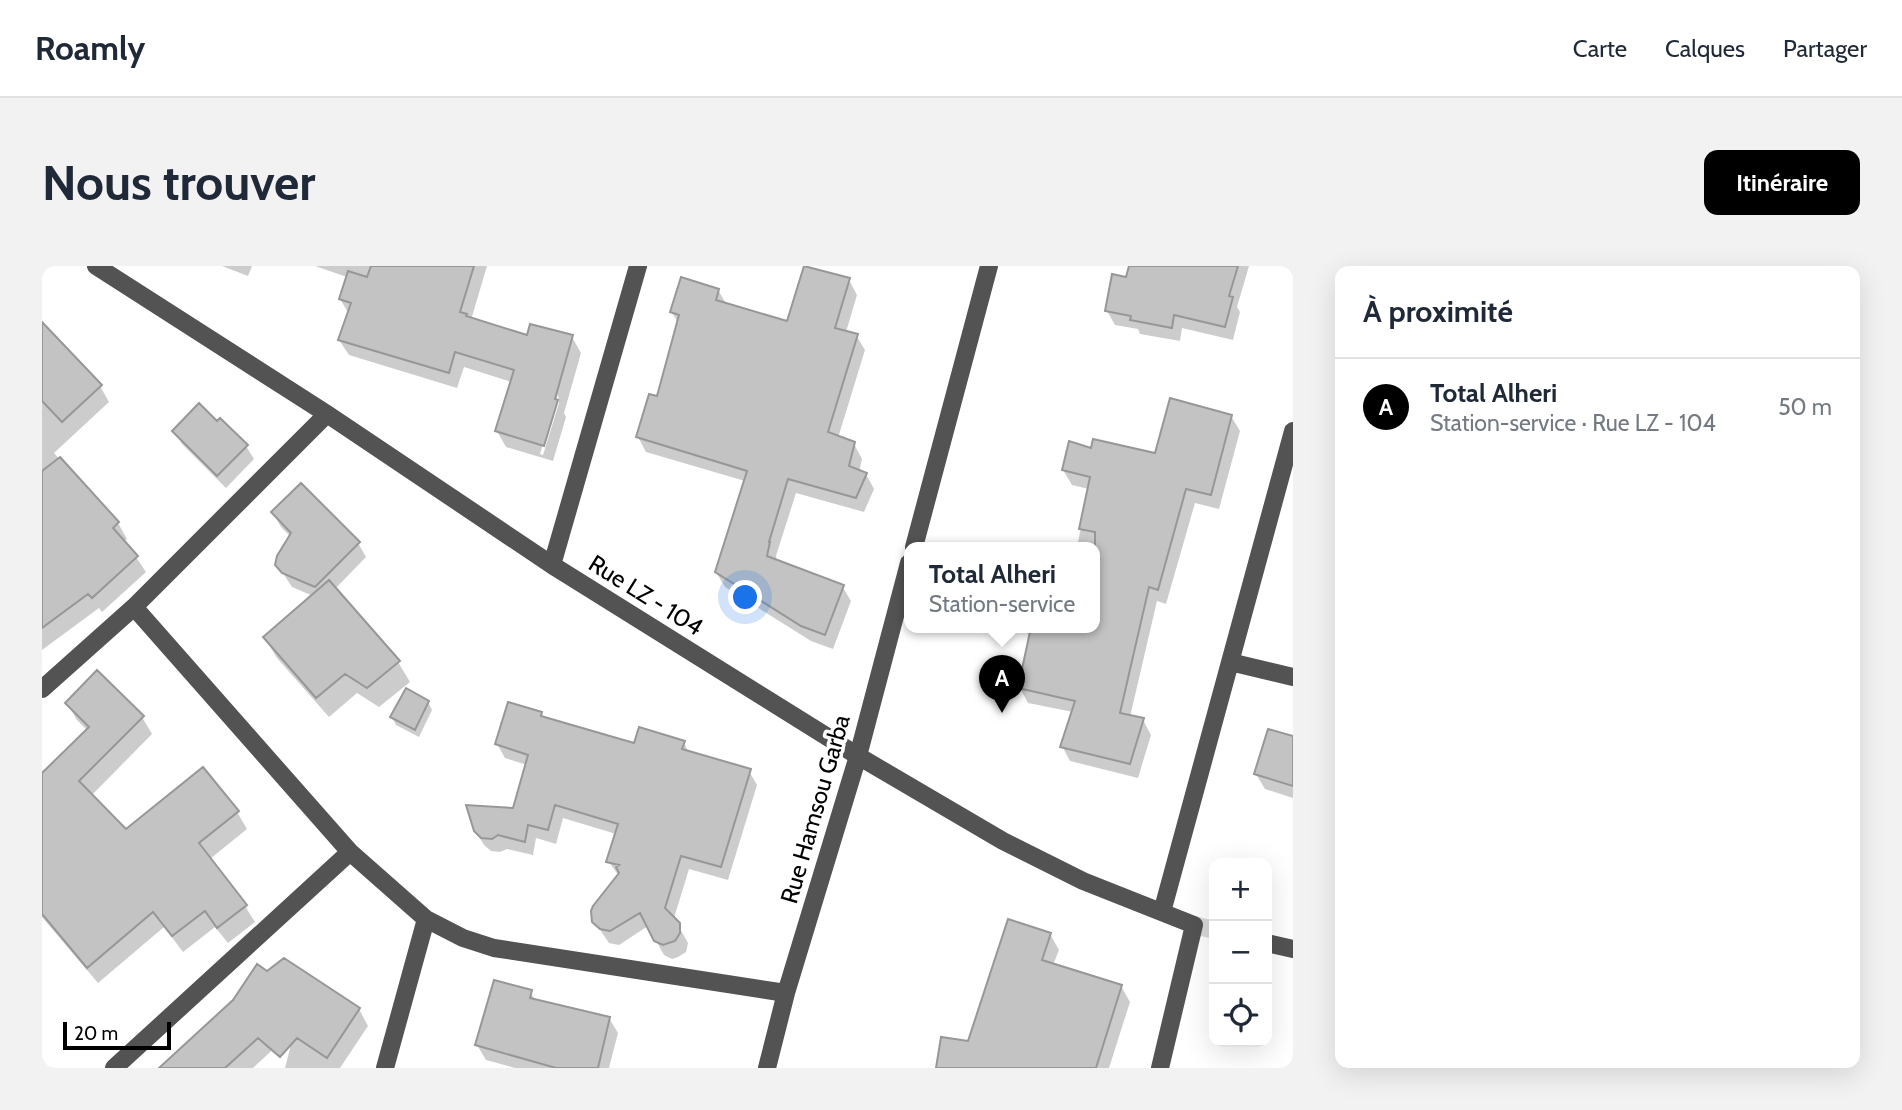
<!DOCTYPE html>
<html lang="fr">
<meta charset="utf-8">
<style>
:root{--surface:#fff;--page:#f2f2f3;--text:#1f2937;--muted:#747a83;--line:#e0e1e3;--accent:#000}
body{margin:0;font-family:Cabin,sans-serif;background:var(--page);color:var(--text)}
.controls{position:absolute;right:21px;bottom:21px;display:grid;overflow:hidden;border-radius:14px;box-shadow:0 7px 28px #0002}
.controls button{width:63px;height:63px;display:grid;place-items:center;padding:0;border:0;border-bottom:2px solid var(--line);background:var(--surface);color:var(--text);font:35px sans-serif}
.scale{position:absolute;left:21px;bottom:18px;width:108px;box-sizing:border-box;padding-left:7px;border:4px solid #000;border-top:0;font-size:19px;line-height:24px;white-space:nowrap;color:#000;-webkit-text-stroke:5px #fff;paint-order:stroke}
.you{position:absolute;left:704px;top:332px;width:24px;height:24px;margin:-18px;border:5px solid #fff;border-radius:50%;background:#1a73e8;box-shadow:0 0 0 10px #1a73e833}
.badge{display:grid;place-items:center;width:46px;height:46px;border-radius:50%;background:var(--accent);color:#fff;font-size:23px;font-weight:700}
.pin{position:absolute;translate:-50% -58px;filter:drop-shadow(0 2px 4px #0008)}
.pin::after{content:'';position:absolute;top:37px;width:24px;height:21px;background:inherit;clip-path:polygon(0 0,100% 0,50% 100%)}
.popup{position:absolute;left:862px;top:276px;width:196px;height:91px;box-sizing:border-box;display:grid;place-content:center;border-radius:14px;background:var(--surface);filter:drop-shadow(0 2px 5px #0005);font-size:23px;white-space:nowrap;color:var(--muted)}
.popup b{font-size:26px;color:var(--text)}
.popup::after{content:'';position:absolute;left:50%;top:100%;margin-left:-14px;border:14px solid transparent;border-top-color:var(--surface)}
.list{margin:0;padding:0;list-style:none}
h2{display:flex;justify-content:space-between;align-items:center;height:91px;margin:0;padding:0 28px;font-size:30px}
h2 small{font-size:23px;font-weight:400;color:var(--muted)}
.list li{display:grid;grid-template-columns:46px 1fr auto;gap:21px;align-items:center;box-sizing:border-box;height:98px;padding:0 28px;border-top:2px solid var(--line)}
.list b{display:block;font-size:26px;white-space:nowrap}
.list p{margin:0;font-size:23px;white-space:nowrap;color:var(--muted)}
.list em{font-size:23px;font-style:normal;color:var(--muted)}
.icon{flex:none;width:38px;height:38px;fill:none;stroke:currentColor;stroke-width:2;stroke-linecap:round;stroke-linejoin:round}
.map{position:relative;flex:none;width:1251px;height:802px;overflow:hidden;border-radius:14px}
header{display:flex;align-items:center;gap:42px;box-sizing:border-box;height:98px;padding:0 35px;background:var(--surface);border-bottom:2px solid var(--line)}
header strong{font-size:33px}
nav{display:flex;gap:38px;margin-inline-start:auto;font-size:24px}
.intro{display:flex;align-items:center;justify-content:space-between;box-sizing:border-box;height:168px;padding:0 42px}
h1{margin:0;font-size:49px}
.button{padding:18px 32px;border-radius:14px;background:var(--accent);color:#fff;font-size:24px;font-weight:700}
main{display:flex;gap:42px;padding:0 42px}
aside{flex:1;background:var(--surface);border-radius:14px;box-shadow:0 7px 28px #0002}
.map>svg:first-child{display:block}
.shadow{fill:#0003;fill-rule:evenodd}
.building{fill:#c3c3c3;stroke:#979797;stroke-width:2}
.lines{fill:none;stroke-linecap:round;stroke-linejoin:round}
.minor-tunnel{stroke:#d9d9d9;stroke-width:18;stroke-dasharray:18 9;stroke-linecap:butt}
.minor{stroke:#535353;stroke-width:18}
.labels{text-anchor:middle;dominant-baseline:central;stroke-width:7;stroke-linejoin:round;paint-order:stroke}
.street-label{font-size:24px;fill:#000;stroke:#fff}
</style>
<header>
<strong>Roamly</strong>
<nav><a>Carte</a><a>Calques</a><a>Partager</a></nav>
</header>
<div class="intro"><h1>Nous trouver</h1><a class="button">Itinéraire</a></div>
<main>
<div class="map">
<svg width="1251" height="802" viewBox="0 0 1251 802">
<rect width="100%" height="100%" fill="#fff"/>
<!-- shadow -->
<path class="shadow" d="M180,0H210L206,10Z
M273,0H445L429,54L486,71H530L539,87L522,147L524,151L511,195L464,181L455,165L470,116L422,101L415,122L307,89L297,74L307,48L298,33L305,11ZM516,128L517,137L501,189L498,188Z
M1089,0H1207L1195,41L1198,46L1191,74L1140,62L1138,75L1098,68L1096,63L1073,59L1065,45L1086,13Z
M807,14L815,29L804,66L814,69L823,84L796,172L812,178L820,193L817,206L824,208L832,223L822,246L754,227L734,290L735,295L800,320L809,335L791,383L769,375L683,321L674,306L703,215L604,186L596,171L616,132L636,57L630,46L676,24L685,39L747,58Z
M0,66L58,120L67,136L12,187L76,257L85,273L81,276L94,291L104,306L60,346L57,342L0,384Z
M1189,150L1198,165L1177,243L1153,237L1124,338L1115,335L1088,451L1101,454L1109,469L1096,512L1028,495L1020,480L1031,446L986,437L978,422L1053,361V281H1035L1047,223L1030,219L1021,204L1051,184L1114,189Z
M175,157L204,180L212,193L184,222L140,178L132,165Z
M231,247L316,277L324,291L293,323L356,396L368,416L337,441L315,427L287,451L235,392L223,372L271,330L250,321L235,298L249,271L239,261Z
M386,436L390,444L377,471L354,459L350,451Z
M25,437L100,451L110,468L49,530L84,566L195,546L205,563L168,593L203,640L213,656L186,677L173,661L141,686L122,661L56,717L0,651V509L46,465L35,454Z
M499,447L503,453L593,479L642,477L647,487L707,505L715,519L686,614L647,603L632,652L646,677L644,686L636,691L630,693L622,689L606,660L577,679L567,677L552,655L577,610L566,595L574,568L521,552L514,578L494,572L491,589L465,583L458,586L449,585L442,579L433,564L473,544L485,499L463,492L455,478ZM570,596L585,600L580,605Z
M1251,472V532L1223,523L1214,508Z
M1008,668L1017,684L1011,699L1079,720L1088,736L1067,802H1031L1022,799V802H896L900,773L927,777Z
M225,707L317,743L326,760L298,802H243L253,763L211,802H119Z
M488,726L494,735L567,752L576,767L567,802H473L444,794L435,779Z"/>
<!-- building -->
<path class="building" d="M329,0H432L418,46L425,48L424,50L485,69L488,58L531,69L513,133L516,134L502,180L453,165L472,104L413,86L407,107L296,74L309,37L297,33L306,5L325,11Z
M762,0L808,12L793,62L816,68L786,166L813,176L807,200L825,207L814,232L746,213L727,276H728L725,290L802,319L783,369L759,360L673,306L705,205L594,171L607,128L615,130L637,49L628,46L639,11L677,23L674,34L745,55Z
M1087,0H1196L1187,30L1191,31L1183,61L1132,49L1130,62L1088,54L1089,50L1063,45L1070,8L1084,11Z
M0,56L60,119L20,156L0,135Z
M1128,132L1190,149L1169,229L1144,223L1116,324L1107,321L1078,447L1102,452L1088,498L1018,481L1033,435L976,422L989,361H1053V266L1037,263L1048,211L1020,204L1027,175L1049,182L1051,173L1113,187Z
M157,137L175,155L178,152L206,179L175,210L130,165Z
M18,191L77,256L71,262L96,290L50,332L46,328L0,362V205Z
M259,217L318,276L273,321L240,307L233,299L235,290L249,267L229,246Z
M287,314L358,395L325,422L303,408L274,432L221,371Z
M55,404L102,450L37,515L84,563L161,501L197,545L157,577L205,639L175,662L163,645L130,670L111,646L45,702L0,648V507L47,461L23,437Z
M364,422L387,435L373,464L348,451Z
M466,436L500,446L499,450L592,477L597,461L643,475L640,483L709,503L679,601L639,590L623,642L638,657V667L633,675L621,679L612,675L598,647L568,665L558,663L550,656L549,645L551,640L577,607L574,601L577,599L564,596L576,558L513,539L506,564L486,559L483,576L456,569L450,573L439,572L432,565L424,539L471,542L486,489L453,478Z
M1226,463L1251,470V520L1212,508Z
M966,653L1009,667L1000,694L1080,719L1054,802H894L899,771L926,775Z
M242,692L318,742L285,792L255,772L238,791L216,772L183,802H117L191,734L215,698L225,705Z
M452,714L490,724L488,732L568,751L556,802H514L433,779Z"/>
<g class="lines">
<!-- minor-tunnel -->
<path class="minor-tunnel" d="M1152,659L1172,664"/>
<!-- minor -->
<path class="minor" d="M54,0L285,148L510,299L816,490L961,575L1041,615L1152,659L1118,802
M872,281L947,0
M510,299L596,0
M92,341L308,586L384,653L421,672L452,682L744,727
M1188,396L1251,411
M0,423L92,341L285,148
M1120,646L1251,165
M1225,677L1251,683
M72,802L308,586
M343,802L384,653
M725,802L744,727L816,490L867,297"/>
</g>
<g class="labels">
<!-- street labels -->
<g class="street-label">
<text transform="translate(604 329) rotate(32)">Rue LZ - 104</text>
<text transform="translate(773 543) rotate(-74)">Rue Hamsou Garba</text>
</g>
</g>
</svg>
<div class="controls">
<button>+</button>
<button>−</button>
<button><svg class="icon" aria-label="locate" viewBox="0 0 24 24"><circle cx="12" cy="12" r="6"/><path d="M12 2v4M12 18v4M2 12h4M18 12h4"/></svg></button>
</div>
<div class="scale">20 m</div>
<div class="you"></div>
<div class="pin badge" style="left:960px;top:447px">A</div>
<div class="popup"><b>Total Alheri</b>Station-service</div>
</div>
<aside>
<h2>À proximité<small></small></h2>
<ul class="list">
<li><span class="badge">A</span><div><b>Total Alheri</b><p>Station-service · Rue LZ - 104</p></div><em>50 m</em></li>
</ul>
</aside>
</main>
